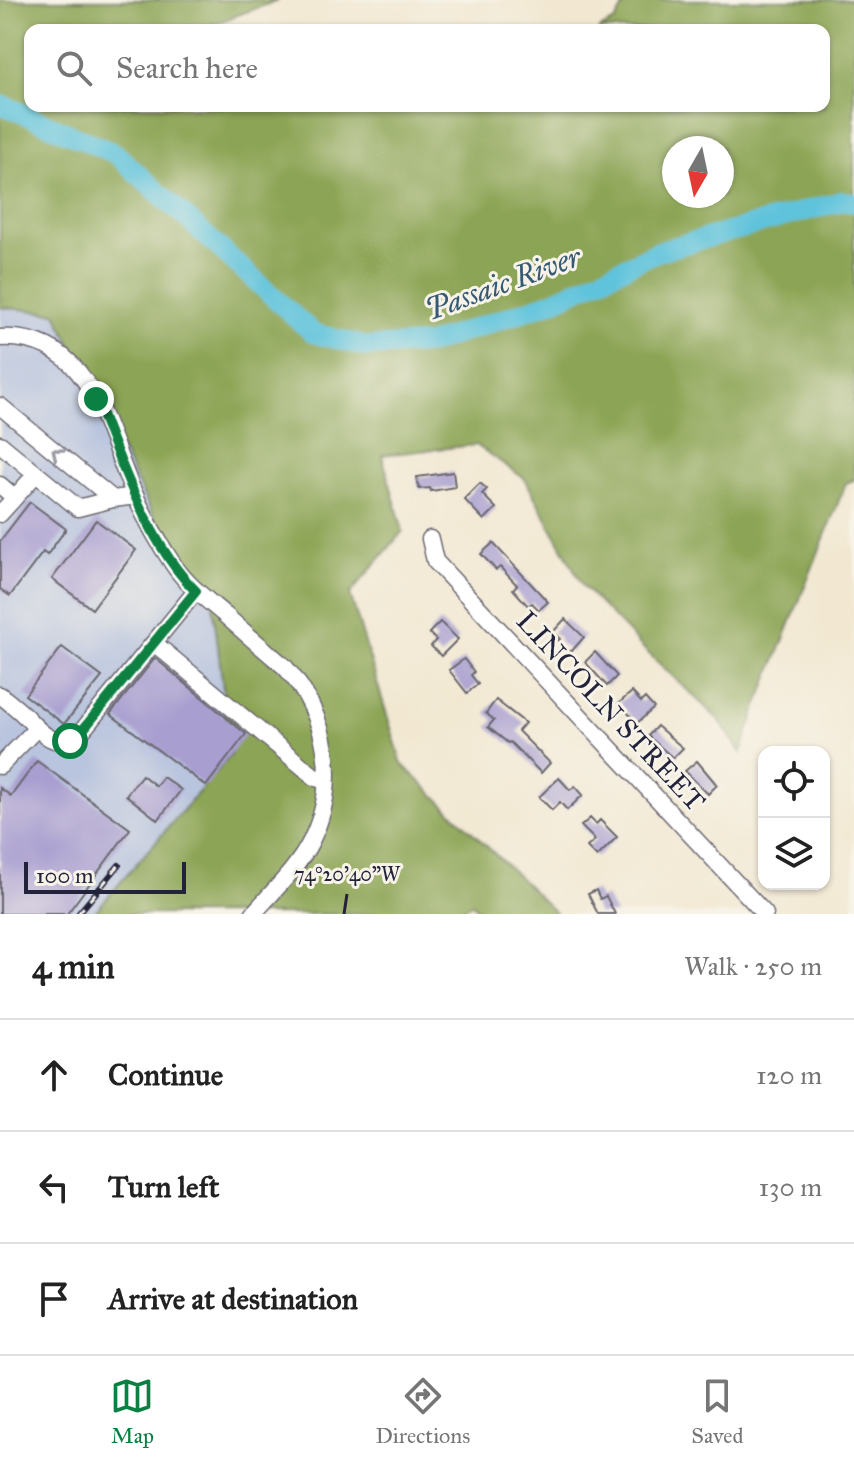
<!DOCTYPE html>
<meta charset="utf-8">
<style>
:root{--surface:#fff;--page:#f2f2f2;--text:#222;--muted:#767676;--line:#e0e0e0;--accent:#0b8043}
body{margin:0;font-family:"IM FELL Great Primer",serif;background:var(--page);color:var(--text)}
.controls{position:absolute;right:24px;bottom:24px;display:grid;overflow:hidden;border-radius:16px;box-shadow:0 2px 6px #0004}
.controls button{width:72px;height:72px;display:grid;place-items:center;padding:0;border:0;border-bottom:2px solid var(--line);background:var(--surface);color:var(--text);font:40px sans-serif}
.compass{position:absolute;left:662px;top:136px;width:72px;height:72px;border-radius:50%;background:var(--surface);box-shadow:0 2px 6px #0004;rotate:189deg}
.scale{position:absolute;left:24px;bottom:20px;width:162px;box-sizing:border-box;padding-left:8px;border:4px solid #22223b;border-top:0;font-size:22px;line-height:28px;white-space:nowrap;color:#22223b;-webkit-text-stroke:6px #f7f3e8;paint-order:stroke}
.stop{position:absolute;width:24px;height:24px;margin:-18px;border:6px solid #0b8043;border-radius:50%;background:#fff}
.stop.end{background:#0b8043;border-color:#fff;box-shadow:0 2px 8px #0008}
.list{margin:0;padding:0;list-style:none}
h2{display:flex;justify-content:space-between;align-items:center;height:104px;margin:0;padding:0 32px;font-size:34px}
h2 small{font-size:26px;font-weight:400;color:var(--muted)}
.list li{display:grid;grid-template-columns:52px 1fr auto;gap:24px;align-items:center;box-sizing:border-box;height:112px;padding:0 32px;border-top:2px solid var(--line)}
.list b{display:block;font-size:30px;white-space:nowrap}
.list em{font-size:26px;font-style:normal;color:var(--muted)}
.icon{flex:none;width:44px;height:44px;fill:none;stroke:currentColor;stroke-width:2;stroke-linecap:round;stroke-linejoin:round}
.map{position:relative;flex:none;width:854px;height:914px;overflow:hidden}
.search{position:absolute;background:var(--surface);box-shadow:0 2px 6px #0004;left:24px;right:24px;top:24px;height:88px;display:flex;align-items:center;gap:20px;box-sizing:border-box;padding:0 28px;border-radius:16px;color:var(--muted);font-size:30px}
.sheet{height:440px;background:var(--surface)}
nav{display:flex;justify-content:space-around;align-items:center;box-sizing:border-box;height:112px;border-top:2px solid var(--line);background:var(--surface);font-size:22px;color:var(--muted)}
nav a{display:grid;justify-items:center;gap:4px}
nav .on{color:var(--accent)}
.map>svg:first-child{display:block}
.industrial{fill:#b9c4de}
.forest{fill:#8ca455;stroke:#576348;stroke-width:2;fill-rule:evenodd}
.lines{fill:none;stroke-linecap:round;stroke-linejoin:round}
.river{stroke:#5ec3db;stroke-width:20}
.building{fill:#a89ed0}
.minor-casing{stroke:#6b6770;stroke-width:19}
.minor{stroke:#fff;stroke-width:16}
.rail-casing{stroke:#22223b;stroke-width:6}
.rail{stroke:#f7f3e8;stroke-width:3;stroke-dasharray:9;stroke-linecap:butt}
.oneway{stroke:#9c9ca7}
.route{stroke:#0b8043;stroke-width:10}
.ticks{fill:none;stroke:#22223b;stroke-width:3}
.labels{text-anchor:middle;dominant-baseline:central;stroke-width:6;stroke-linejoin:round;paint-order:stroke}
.street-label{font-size:28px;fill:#22223b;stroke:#f7f3e8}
.water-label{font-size:30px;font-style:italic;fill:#375a73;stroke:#f7f3e8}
.ticks-label{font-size:20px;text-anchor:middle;fill:#22223b;stroke:#f7f3e8;stroke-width:6;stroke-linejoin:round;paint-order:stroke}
</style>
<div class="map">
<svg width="854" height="914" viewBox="0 0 854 914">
<rect width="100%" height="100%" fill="#f7f3e8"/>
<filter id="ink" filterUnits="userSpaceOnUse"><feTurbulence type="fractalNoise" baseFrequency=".0125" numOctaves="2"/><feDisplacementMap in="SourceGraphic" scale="16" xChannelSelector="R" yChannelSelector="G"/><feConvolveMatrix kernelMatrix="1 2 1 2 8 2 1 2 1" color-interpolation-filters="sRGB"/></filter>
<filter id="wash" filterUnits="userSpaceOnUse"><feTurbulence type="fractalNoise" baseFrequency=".006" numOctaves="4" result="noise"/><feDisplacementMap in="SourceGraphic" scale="32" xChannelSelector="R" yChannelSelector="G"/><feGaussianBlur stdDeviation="1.8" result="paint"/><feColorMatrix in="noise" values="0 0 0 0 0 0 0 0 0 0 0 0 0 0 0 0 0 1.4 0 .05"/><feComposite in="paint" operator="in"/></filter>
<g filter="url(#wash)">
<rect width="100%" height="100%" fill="#f2e8d2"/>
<!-- industrial -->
<path class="industrial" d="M0,307L56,313L171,553L212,597L231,755L93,914H0Z"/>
<!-- forest -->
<path class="forest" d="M0,0H279L197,30H30V106H186L190,108L251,106H824V30H598L615,21L627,0H854V480L846,483L755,712L741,753L718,719L646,651L583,586L525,479L476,445L382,455L403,531L350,594L402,764L557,914H481L472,903L456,914H93L231,755L212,597L171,553L56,313L0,307ZM674,148H722V196H674Z"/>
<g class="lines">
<!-- river -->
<path class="river" d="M0,105L8,107L116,154L313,333L367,347L429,344L551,302L659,251L842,201L854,203"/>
</g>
<g id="blocks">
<!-- building -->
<path class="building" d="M453,472L455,487L431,491L430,488L419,489L417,477Z
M480,483L487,489L482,494L496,508L484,520L464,499Z
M30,502L66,529L47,555L43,552L10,596L0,589V541Z
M96,520L136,550L92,609L52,579Z
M493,543L548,602L539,610L532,603L528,606L513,589L517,585L500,567L496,570L481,554Z
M565,619L584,637L571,652L558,641L560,639L553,632Z
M440,622L458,639L441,656L431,646L436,640L429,633Z
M62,647L102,677L64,724L25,695Z
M595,652L617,676L607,686L585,662Z
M155,658L246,734L206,786L110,714Z
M464,659L474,672L471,675L478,684L467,693L449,670Z
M632,692L641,702L645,698L654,708L637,723L619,703Z
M496,700L525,723L518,731L550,763L541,773L510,742L508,743L488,727L494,720L486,713Z
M657,726L683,748L673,758L648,736Z
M37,761L130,829L67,914H0V788L11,796Z
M697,761L717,785L708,794L685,771Z
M142,775L156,786L163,777L181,790L158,820L126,795Z
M559,778L570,790L575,786L583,795L567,810L560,802L552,810L539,797Z
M590,818L596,824L600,820L617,837L597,857L587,847L595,840L581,826Z
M596,890L600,899L606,896L615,914H598L588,894Z"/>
</g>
</g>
<g filter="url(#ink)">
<use href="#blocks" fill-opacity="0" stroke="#6b6770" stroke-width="2"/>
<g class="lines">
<!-- minor casing -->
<g class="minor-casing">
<path id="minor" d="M0,338C88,334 103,420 130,484C142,512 156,539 173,564C187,585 206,599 225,615C245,633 265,650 285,667C328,715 340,782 311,841C298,868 273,891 253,914
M0,406L113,499
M0,444L78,508L113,499L136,496
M0,485L14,497
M0,514L36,474
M430,539L435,561L765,914
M154,643L315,777L326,782
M0,695C9,702 18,709 26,717C41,733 55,749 77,737L196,591
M0,766L36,729"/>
</g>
<!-- minor -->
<use href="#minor" class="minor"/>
<!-- rail casing -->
<g class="rail-casing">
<path id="rail" d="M78,914L119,865"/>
</g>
<!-- rail -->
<use href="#rail" class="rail"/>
</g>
<!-- one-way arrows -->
<defs><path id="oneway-chevron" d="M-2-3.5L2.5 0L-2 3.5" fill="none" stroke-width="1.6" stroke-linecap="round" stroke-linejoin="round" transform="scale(2)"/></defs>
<use class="oneway" href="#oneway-chevron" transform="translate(57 453) rotate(-141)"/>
</g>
<g class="lines" filter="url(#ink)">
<!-- route -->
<path class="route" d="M70,741L77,737L196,591C149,546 120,460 96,399"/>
</g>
<!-- ticks -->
<path class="ticks" d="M344,914L347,894"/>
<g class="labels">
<!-- street labels -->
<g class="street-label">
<text transform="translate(611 711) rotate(47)">LINCOLN STREET</text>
</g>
<!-- water labels -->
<g class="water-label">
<text transform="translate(503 283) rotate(-20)">Passaic River</text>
</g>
</g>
<g class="ticks-label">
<text x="347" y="881">74°20'40"W</text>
</g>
</svg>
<div class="controls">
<button><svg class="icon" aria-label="locate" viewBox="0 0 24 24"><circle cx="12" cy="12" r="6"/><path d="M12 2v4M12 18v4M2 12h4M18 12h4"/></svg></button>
<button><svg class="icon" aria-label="layers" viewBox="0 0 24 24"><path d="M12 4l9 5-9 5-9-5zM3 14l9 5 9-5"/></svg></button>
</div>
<svg class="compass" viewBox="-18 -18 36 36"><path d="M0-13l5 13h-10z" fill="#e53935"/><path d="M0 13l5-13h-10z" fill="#767676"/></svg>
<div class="scale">100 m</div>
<div class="stop" style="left:70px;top:741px"></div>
<div class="stop end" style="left:96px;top:399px"></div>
<div class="search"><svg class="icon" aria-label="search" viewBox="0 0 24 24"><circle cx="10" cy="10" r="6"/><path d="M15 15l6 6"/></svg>Search here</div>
</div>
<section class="sheet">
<h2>4 min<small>Walk · 250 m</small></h2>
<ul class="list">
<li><svg class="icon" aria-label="ahead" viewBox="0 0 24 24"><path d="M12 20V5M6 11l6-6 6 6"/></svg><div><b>Continue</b></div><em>120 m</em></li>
<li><svg class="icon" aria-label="left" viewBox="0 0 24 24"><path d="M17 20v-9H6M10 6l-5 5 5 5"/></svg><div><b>Turn left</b></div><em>130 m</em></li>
<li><svg class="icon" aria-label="arrive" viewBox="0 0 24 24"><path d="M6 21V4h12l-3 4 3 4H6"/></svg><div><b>Arrive at destination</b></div></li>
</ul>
</section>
<nav>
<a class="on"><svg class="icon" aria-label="map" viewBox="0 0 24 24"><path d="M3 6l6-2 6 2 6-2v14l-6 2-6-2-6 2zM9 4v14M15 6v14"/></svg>Map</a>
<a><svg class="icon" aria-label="directions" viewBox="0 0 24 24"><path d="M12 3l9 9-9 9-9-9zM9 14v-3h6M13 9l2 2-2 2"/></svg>Directions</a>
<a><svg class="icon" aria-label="saved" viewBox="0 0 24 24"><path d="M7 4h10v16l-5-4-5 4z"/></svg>Saved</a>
</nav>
